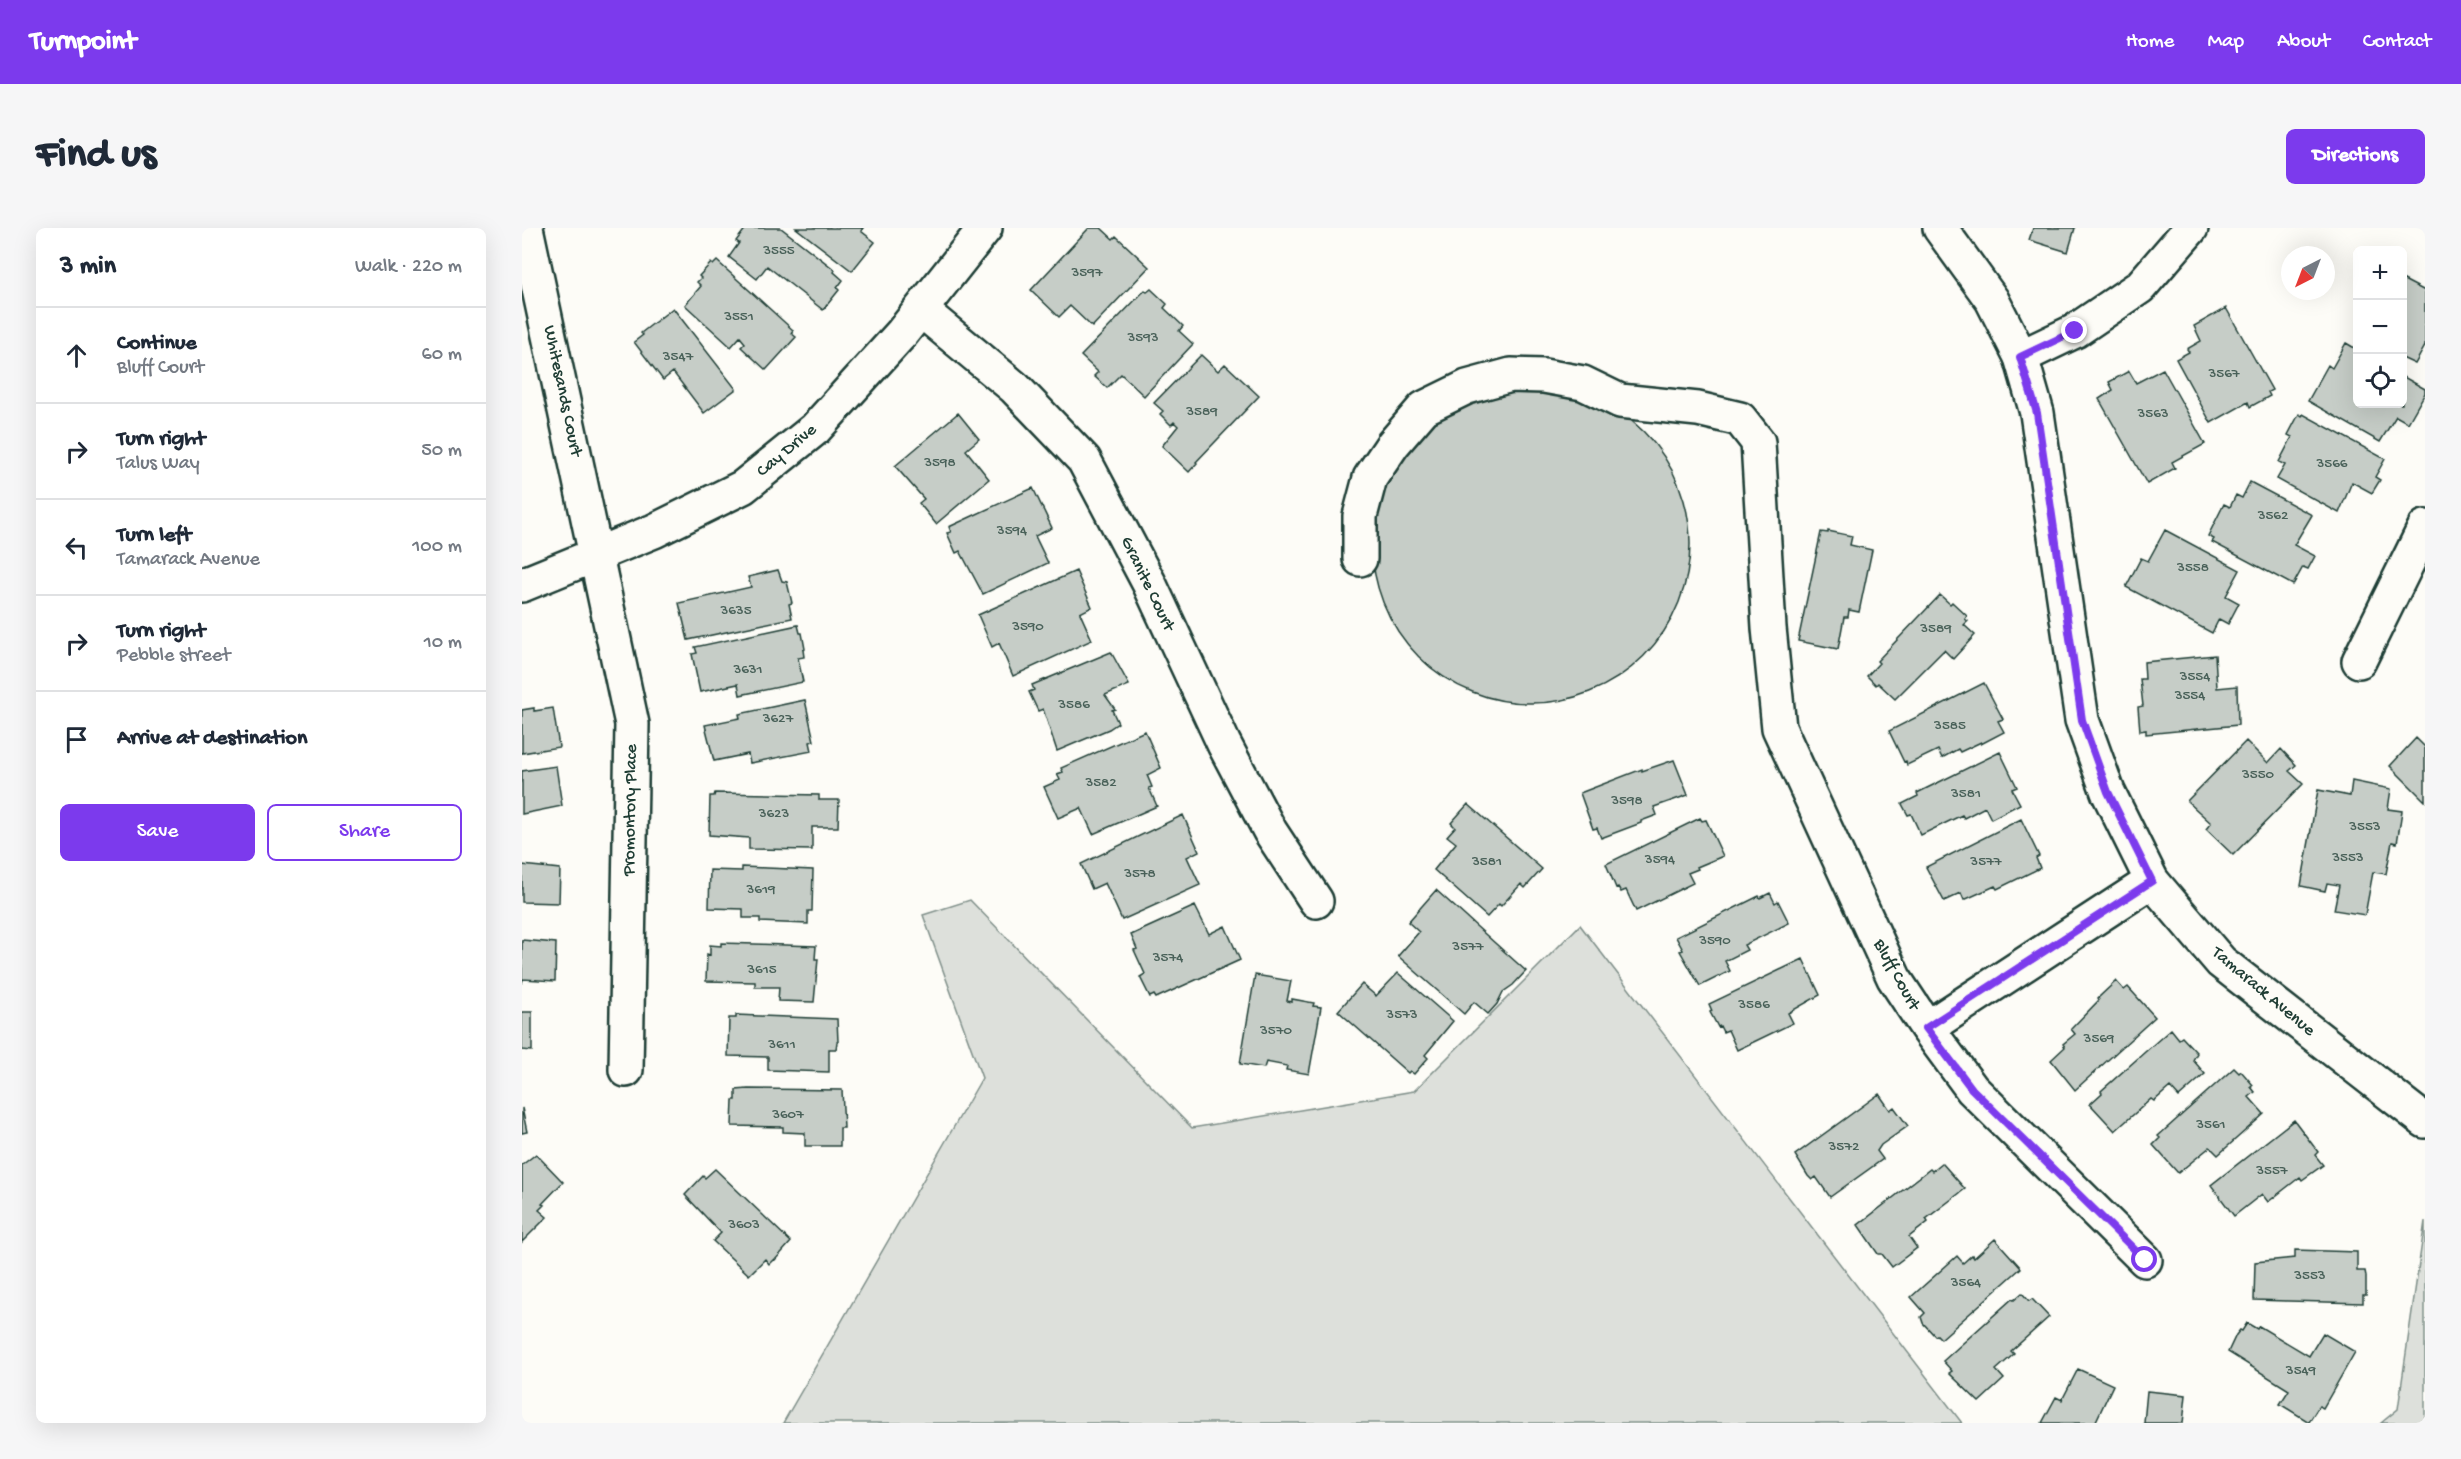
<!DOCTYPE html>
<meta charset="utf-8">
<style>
:root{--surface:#fff;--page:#f6f6f7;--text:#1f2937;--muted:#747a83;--line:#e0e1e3;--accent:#7c3aed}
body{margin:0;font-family:"Gochi Hand",sans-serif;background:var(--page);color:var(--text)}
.controls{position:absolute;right:18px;top:18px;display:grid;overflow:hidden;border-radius:9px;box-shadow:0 6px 24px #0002}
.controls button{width:54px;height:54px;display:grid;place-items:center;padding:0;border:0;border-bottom:2px solid var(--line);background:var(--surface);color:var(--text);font:30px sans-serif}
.compass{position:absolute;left:1759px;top:18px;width:54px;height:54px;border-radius:50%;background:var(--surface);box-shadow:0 6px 24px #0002;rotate:222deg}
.stop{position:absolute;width:18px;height:18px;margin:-14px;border:4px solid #7c3aed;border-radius:50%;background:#fff}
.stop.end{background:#7c3aed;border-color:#fff;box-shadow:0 2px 6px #0008}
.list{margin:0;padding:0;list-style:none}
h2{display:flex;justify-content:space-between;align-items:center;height:78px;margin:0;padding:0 24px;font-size:26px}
h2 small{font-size:20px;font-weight:400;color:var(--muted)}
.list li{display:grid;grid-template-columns:39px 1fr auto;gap:18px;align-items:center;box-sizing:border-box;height:96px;padding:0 24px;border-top:2px solid var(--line)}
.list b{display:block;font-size:22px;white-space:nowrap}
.list p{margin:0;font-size:20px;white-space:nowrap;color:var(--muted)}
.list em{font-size:20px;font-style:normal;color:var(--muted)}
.actions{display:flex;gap:12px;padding:18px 24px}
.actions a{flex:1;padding:14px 0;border:2px solid var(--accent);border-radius:9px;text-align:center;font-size:21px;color:var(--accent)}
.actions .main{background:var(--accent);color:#fff}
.icon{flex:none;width:33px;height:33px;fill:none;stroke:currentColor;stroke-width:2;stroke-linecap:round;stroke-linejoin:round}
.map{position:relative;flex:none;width:1903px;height:1195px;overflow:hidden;border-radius:9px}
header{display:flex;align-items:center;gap:36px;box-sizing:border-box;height:84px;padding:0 30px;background:var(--accent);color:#fff}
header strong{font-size:28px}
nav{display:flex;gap:33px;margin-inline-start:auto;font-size:21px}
.intro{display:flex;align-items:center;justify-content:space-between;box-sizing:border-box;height:144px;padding:0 36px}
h1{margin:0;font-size:42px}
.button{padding:15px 27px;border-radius:9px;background:var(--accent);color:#fff;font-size:21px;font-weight:700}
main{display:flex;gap:36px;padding:0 36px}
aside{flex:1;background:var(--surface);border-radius:9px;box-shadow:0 6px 24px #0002}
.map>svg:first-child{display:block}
.green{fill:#dde0db;stroke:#7e8e88;stroke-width:1.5}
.building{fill:#c6cdc7;stroke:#1f3d34;stroke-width:1.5}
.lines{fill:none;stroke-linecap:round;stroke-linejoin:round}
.minor-casing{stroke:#1f3d34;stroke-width:38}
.major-casing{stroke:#1f3d34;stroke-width:38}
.minor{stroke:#fdfcf7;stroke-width:33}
.major{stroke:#fdfcf7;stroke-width:33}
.route{stroke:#7c3aed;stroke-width:8}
.labels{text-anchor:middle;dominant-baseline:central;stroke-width:6;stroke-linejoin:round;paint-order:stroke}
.number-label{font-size:15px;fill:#496159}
.street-label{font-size:18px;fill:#1f3d34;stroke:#fdfcf7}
</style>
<header>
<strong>Turnpoint</strong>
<nav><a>Home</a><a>Map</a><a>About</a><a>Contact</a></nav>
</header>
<div class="intro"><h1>Find us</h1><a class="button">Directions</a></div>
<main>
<aside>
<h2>3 min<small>Walk · 220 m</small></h2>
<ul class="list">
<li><svg class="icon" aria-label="ahead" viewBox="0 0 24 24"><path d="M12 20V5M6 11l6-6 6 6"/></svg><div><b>Continue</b><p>Bluff Court</p></div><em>60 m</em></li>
<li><svg class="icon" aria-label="right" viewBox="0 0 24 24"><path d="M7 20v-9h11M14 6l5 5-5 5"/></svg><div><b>Turn right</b><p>Talus Way</p></div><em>50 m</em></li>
<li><svg class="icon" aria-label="left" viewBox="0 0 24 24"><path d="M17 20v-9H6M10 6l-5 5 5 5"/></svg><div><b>Turn left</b><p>Tamarack Avenue</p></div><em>100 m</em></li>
<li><svg class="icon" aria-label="right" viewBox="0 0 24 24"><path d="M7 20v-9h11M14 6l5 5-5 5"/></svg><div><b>Turn right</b><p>Pebble street</p></div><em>10 m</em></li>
<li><svg class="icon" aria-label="arrive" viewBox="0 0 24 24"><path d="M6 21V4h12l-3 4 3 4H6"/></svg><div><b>Arrive at destination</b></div></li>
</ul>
<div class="actions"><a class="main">Save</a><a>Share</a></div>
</aside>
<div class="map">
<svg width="1903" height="1195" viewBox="0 0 1903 1195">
<rect width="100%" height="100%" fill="#fdfcf7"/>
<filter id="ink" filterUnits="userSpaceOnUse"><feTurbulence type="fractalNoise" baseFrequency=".0167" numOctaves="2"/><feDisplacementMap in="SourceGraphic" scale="12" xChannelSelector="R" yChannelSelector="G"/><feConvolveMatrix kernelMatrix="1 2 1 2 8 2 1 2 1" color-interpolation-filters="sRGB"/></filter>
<g filter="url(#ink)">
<!-- green -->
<path class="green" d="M448,672L670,900L892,863L1058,697L1440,1195H261L460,850L401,687Z
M1903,993V1195H1859L1876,1181Z"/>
<!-- building -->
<path class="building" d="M224,0H259L313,42L312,44L321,52L315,60L317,62L301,82L245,38L235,51L207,29L217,15L214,13Z
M274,0H341L339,3L353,14L330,43Z
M567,0H579L591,11L594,8L627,39L570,99L548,78L537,89L509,62Z
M1511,0H1553L1546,24L1507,12Z
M195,33L271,102L269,105L274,109L244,142L219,119L223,115L218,109L209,119L163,77L179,58L175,54L179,50L177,48L189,35L191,37Z
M1880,51L1903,63V118L1893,136L1880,130Z
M629,61L645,76L642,80L661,98L657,103L671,116L622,168L599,146L585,160L572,148L576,144L559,128L623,62L625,64Z
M151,80L214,161L182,185L151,144L141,152L112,114L121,107L119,105Z
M1704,80L1750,162L1746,164L1748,168L1728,179L1726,174L1689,195L1654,131L1667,124L1665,121L1679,113L1672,98Z
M1824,115L1836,122V176H1880V148L1903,161V165L1886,195L1874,188L1858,214L1786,173L1806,137L1810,140Z
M679,127L696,143L703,136L737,168L674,234L675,235L667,244L640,218L656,198L652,194L649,197L638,186L641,183L632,175Z
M1641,141L1683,216L1650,234L1653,240L1625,256L1577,171L1591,162L1587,154L1607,143L1614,155Z
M850 316a159 159 0 1 1 318 0a159 159 0 1 1-318 0Z
M436,185L457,211L444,222L467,251L414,296L397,275L402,271L373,238Z
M1777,186L1780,188L1781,186L1863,231L1853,249L1858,252L1850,265L1830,254L1817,285L1755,251L1763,237L1757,234L1770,209L1766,207Z
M1728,254L1790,287L1772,317L1793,328L1786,341L1781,339L1771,357L1690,314L1692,311L1686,308L1702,276L1708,279L1714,267L1720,270Z
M511,260L530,300L513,308L526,335L461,366L438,323L434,325L425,305L429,304L427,299Z
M1643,302L1718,342L1704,368L1717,375L1706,396L1697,391L1690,405L1604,359L1619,330L1626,333Z
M1306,303L1330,308L1328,317L1350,322L1337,384L1327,382L1326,389H1322L1316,421L1276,413L1299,304L1306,305Z
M256,342L260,353L265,354L270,375L267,376L270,390L166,412L157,375L229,359L226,349Z
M554,343L570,379L558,385L570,412L491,448L477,415L470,419L456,387Z
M1418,367L1428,376L1430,374L1445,388L1443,391L1446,393L1442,397L1453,407L1431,431L1422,422L1373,471L1356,455L1354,457L1345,448L1357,435L1355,433Z
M276,397L278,405H280L283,421L281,422L282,429L276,430L281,454L218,467L216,456L178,464L170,426L175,425L173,419Z
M589,424L607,457L583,467L593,481L590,482L596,495L587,501L535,523L521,481L516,483L507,464L512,462L510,457Z
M1693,427L1695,460L1715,458L1716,497L1624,506V502L1618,503L1616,479L1621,478L1618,451H1623L1622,434Z
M1462,455L1481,491L1476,493L1482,504L1459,516V514L1438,524L1436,521L1420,530L1416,522L1385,537L1384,533L1382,534L1367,503Z
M283,472L292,513L288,514L290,523L228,535L226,526L192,533L183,497L218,490L217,486Z
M12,480V483L31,480L37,519L0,525V482Z
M623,503L639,540L625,547L630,559L627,560L635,578L571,606L559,580L536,590L522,559L538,552L535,546L541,544L539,540Z
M1894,510L1903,519V573L1868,538Z
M1724,513L1746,535L1759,521L1774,537L1767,543L1781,556L1711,627L1684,601L1689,595L1665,573Z
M1478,524L1495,559L1490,561L1498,576L1469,591L1463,579L1442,590L1440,587L1399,607L1389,586L1386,587L1380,576L1396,568L1395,565Z
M1152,532L1166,567L1132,579L1135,587L1119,593V595L1079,610L1075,600L1071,601L1058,565L1120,541V543Z
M34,538L40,578L0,586V543Z
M1830,553L1869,561L1866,581L1880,583L1875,615L1870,614L1864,646L1851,644L1843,687L1812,682L1817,657L1805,655L1803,663L1779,658L1796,562L1828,568Z
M193,565L297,567V572H317L316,599H290V622L227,621V610L187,607L188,568H192Z
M946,576L1020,641L1003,660L999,656L979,678L977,676L965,689L912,642L934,615L925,608L933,599L929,595Z
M661,587L677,623L665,629L678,657L600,692L583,655L570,661L559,636Z
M1178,590L1180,593L1184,592L1201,628L1175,639L1176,641L1166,645L1171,655L1114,683L1104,662L1099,664L1096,659L1094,660L1084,636Z
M1499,591L1517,628L1514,630L1518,640L1475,661L1473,658L1442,672L1439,665L1422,673L1404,639Z
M0,637L38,641L37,675L0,674Z
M220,639L291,642L290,683H286V696L238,694V690H221V681L187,680L188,642L220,643Z
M914,662L1004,743L991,757L981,764L975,776L966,786L952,774L942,786L876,728L897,704L886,694Z
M1248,665L1253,675L1256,673L1267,695L1222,717L1225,722L1203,733L1208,743L1178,758L1158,723L1161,722L1154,709L1237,668L1238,670Z
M673,678L687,706L703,698L718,732L634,770L632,767L628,769L618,749L623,746L612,722L615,721L609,707Z
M0,712L34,715L33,753L1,751L0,755Z
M199,715L294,718L293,731H296L292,774L256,773L257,759H233V754L184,753L185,726L188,727V717L199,718Z
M1281,731L1298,767L1266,785L1271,795L1215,822L1206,802L1201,804L1198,798L1196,799L1188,784L1190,783L1187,776Z
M876,745L931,793L903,827L906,830L892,846L888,843L886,845L816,783L840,756L854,768Z
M733,747L769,753L765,773L770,774V771L792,775L791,778L799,779L787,846L764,842L765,838L744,834L742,840L718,836Z
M1594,753L1602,762L1606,759L1633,789L1553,862L1529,832L1543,819L1541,816L1553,806L1549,801L1577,772L1576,770Z
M0,784H10V823L0,822Z
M214,787L315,791L316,814H315L314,821H307V844L246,842V829L206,828L207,790H214Z
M1649,801L1657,811L1660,809L1675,825L1671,832L1683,846L1657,869L1648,859L1632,873L1629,871L1593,903L1568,876L1580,865L1579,863Z
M1712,840L1717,845L1719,843L1731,857L1729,859L1733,864L1727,869L1742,886L1696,927L1688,919L1656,945L1631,917L1638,910L1636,908Z
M226,861L320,862L322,900H318V918H283V905L261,904V899L210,898L211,872H214V862Z
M1357,866L1368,882L1372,879L1386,898L1359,917L1355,923L1361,931L1308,969L1294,949L1290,952L1286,948L1273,927Z
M0,880L5,904L0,905Z
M1772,892L1796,924L1793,927L1801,937L1780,952L1778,949L1746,974L1740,966L1712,988L1689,957Z
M14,926L41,954L20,976L22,977L17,982L25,989L0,1014V937Z
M1420,935L1443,961L1404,991L1406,994L1387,1009L1395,1020L1370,1039L1360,1026H1356L1336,997L1408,941L1410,943Z
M193,941L269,1014L253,1032L252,1031L247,1036L243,1031L227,1047L191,1013L199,1005L163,967L181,948L183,950Z
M1473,1011L1499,1040L1419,1111L1415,1107L1413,1108L1401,1095L1399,1089L1403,1085L1389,1069L1435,1028L1441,1035L1450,1027L1452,1030Z
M1773,1022L1835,1024V1043H1843L1844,1048V1067H1841V1075L1732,1072L1733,1034L1773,1030Z
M1500,1065L1507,1073L1510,1071L1527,1089L1489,1123L1492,1126L1474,1142L1482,1151L1457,1174L1427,1145L1430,1143L1421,1133L1490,1071L1492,1072Z
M1725,1095L1735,1101L1737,1098L1787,1128L1801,1105L1833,1124L1801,1180L1797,1178L1787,1194L1758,1176L1767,1162L1706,1124L1714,1107L1718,1102L1720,1103Z
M1556,1141L1591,1157L1573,1195H1520L1534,1169L1540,1172Z
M1625,1163L1664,1167L1661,1195H1622Z"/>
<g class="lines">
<!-- minor casing -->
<g class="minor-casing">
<path id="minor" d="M4,0L110,496L104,842
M399,82L493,160L562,232L627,355L702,516L748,603L794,673
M1499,129L1553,103L1618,59L1669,0
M838,331V288L848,250L871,216L902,180L945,159L989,147L1022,148L1061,155L1098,173L1176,181L1218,191L1236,214L1247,400L1257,500L1372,750L1405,800L1450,861L1623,1032
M0,357L132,303L221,259L293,201L380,105L463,0
M1837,433L1903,299
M1405,800L1630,653"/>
</g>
<!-- major casing -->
<g class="major-casing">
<path id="major" d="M1418,0L1470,72L1499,129L1515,185L1560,492L1586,564L1630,653L1699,734L1903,893"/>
</g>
<!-- minor -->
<use href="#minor" class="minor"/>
<!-- major -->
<use href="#major" class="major"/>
</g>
</g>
<g class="lines" filter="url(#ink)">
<!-- route -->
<path class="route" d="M1553,103L1498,129L1515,185L1560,492L1586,564L1630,653L1404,800L1450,861L1623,1032"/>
</g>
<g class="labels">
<!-- number labels -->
<g class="number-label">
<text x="257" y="23">3555</text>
<text x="565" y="45">3597</text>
<text x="217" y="89">3551</text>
<text x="621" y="110">3593</text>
<text x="156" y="129">3547</text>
<text x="1702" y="146">3567</text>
<text x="680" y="184">3589</text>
<text x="1631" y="186">3563</text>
<text x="418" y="235">3598</text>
<text x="1810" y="236">3566</text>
<text x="1751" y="288">3562</text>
<text x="490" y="303">3594</text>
<text x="1671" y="340">3558</text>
<text x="214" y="383">3635</text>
<text x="506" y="399">3590</text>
<text x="1414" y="401">3589</text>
<text x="226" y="442">3631</text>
<text x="1673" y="449">3554</text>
<text x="1668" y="468">3554</text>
<text x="552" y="477">3586</text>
<text x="256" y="491">3627</text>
<text x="1428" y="498">3585</text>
<text x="1736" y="547">3550</text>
<text x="579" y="555">3582</text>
<text x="1444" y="566">3581</text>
<text x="1105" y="573">3598</text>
<text x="252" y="586">3623</text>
<text x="1843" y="599">3553</text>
<text x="1826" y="630">3553</text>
<text x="1138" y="632">3594</text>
<text x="965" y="634">3581</text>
<text x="1464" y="634">3577</text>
<text x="618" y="646">3578</text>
<text x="239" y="662">3619</text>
<text x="1193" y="713">3590</text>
<text x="946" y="719">3577</text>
<text x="646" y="730">3574</text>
<text x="240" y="742">3615</text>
<text x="1232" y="777">3586</text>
<text x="880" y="787">3573</text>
<text x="754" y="803">3570</text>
<text x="1577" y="811">3569</text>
<text x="260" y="817">3611</text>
<text x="266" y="887">3607</text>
<text x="1689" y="897">3561</text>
<text x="1322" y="919">3572</text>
<text x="1750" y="943">3557</text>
<text x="222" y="997">3603</text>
<text x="1788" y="1048">3553</text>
<text x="1444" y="1055">3564</text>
<text x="1779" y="1143">3549</text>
</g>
<!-- street labels -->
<g class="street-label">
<text transform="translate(40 163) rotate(78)">Whitesands Court</text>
<text transform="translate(265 223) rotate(-40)">Cay Drive</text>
<text transform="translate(625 356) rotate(64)">Granite Court</text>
<text transform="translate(109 582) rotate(-89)">Promontory Place</text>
<text transform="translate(1374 747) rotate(61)">Bluff Court</text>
<text transform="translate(1741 764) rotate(40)">Tamarack Avenue</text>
</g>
</g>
</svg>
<div class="controls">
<button>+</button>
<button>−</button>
<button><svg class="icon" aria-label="locate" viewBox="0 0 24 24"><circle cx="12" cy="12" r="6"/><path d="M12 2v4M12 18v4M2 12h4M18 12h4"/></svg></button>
</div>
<svg class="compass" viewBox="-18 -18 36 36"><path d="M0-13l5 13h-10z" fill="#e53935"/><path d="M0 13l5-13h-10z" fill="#747a83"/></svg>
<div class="stop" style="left:1623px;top:1032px"></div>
<div class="stop end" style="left:1553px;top:103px"></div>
</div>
</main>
